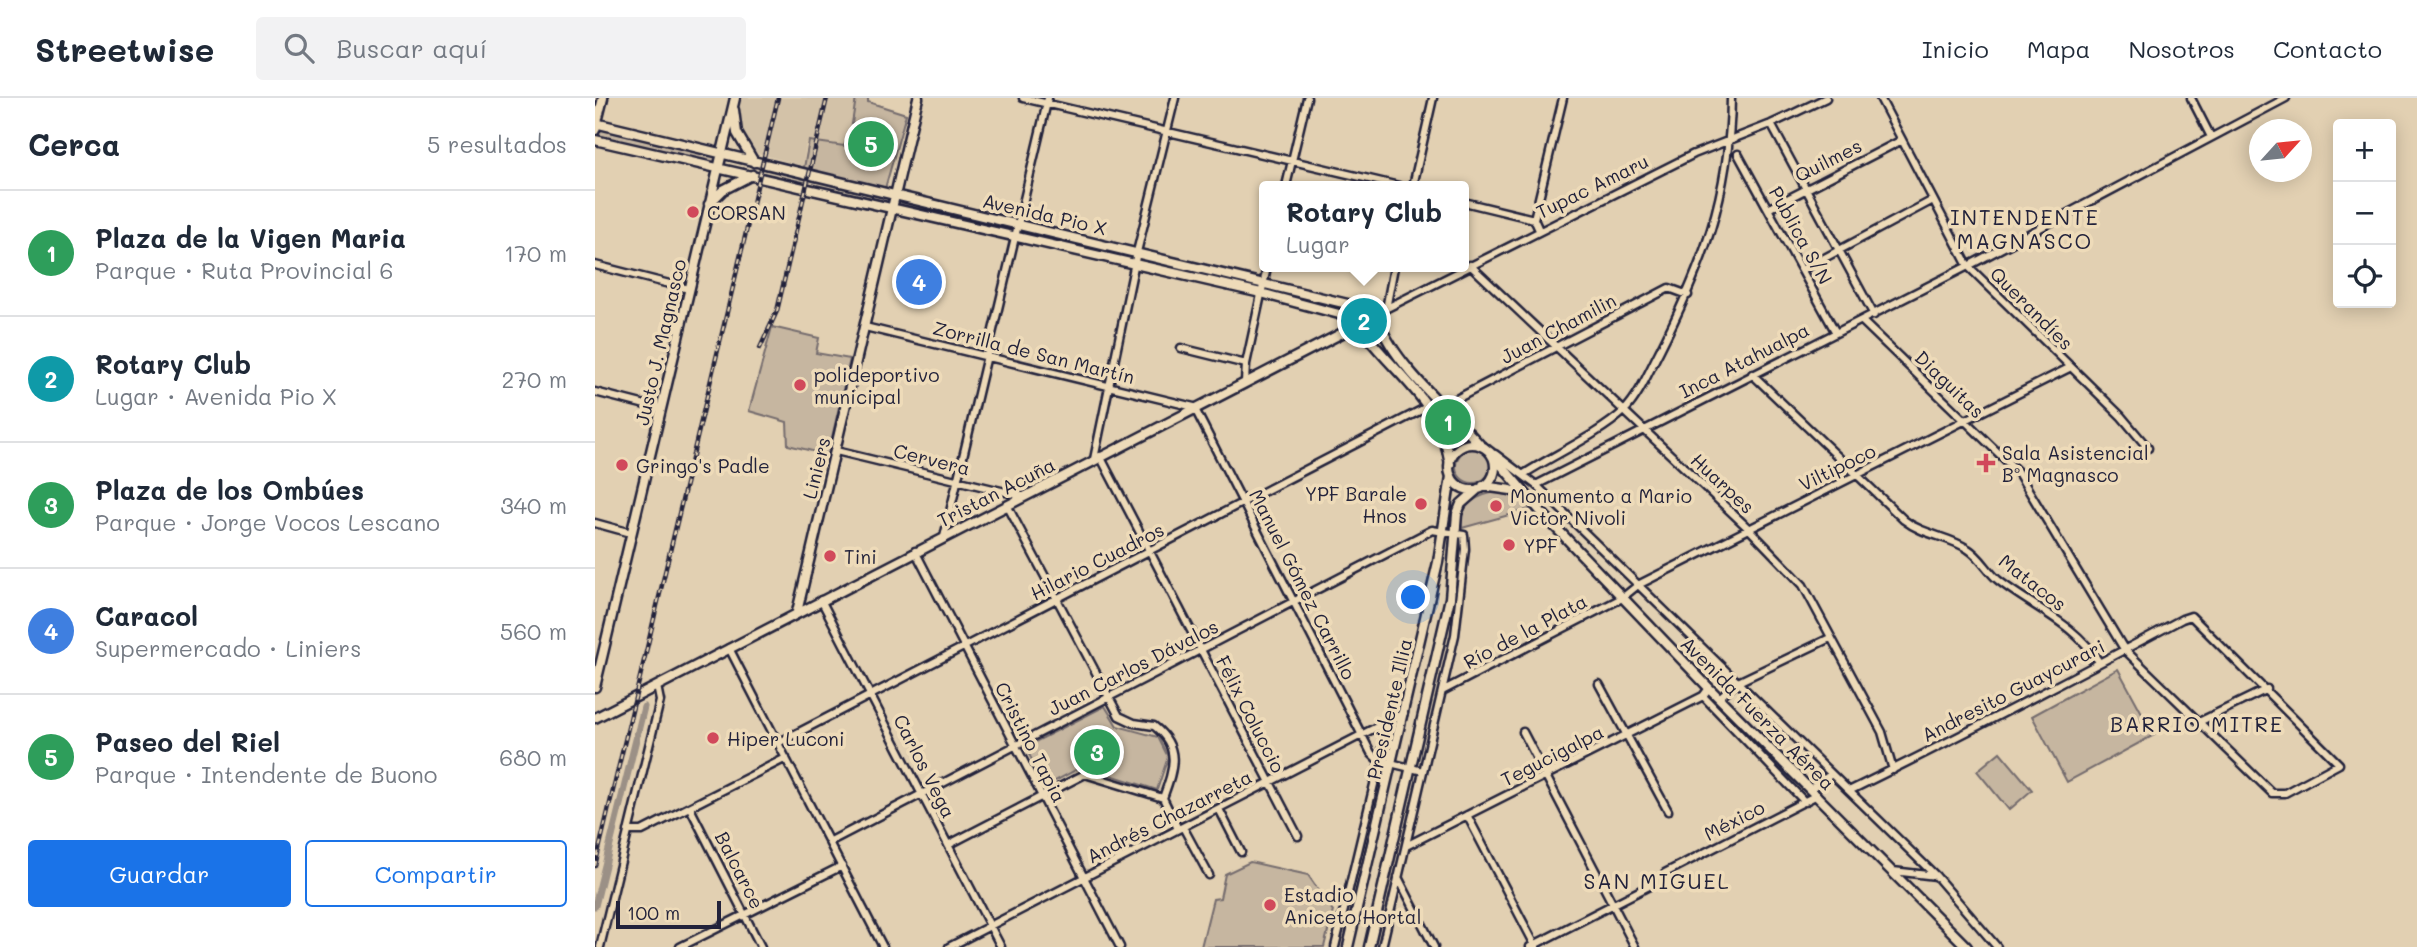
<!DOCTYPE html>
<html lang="es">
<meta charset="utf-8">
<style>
:root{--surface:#fff;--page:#f2f2f3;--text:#1f2937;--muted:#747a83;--line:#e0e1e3;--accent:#1a73e8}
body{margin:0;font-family:Mali,sans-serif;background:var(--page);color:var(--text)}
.controls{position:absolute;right:21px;top:21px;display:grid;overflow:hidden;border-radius:7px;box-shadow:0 4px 18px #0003}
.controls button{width:63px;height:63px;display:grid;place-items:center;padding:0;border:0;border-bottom:2px solid var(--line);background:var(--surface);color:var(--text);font:35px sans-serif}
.compass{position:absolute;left:1654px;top:21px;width:63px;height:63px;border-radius:50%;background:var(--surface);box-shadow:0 4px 18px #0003;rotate:63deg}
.scale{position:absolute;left:21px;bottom:18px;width:105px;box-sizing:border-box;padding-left:7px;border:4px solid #22223b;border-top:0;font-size:19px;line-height:24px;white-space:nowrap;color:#22223b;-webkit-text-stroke:5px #eedbb9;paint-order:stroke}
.you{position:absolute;left:819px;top:500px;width:24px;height:24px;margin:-18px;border:5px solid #fff;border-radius:50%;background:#1a73e8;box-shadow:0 0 0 10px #1a73e833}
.badge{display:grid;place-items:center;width:46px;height:46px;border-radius:50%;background:var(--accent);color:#fff;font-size:23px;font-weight:700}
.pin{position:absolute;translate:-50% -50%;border:4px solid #fff;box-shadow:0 2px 7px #0006}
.popup{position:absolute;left:664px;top:83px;width:210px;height:91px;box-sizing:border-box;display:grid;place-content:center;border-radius:7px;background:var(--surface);filter:drop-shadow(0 2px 5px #0005);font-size:23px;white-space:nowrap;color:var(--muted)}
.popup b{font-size:26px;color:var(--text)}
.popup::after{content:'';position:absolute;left:50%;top:100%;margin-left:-14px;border:14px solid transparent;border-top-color:var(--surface)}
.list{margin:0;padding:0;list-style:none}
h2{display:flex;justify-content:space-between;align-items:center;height:91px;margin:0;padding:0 28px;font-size:30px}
h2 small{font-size:23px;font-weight:400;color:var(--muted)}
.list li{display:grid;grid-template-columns:46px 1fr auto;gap:21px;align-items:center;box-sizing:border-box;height:126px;padding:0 28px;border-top:2px solid var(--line)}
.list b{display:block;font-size:26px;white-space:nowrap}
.list p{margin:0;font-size:23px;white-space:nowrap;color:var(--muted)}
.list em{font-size:23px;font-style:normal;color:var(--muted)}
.actions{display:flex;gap:14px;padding:21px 28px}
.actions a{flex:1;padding:16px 0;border:2px solid var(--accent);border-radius:7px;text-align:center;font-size:24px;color:var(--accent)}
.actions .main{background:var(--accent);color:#fff}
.icon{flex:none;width:38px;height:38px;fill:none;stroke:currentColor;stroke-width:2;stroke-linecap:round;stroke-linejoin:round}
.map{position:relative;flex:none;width:1822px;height:849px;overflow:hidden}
header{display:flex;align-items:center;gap:42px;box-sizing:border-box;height:98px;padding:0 35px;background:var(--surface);border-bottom:2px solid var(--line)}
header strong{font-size:33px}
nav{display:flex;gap:38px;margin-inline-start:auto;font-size:24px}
.search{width:490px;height:63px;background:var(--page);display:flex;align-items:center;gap:18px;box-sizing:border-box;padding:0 24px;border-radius:7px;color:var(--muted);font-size:26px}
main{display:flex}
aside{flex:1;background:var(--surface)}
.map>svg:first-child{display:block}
.built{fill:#d3c2a8}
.green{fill:#c6b6a0;stroke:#746c6e;stroke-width:2}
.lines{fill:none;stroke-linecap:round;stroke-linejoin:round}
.canal{stroke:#9b9086;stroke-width:7}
.street-casing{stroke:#22223b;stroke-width:11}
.secondary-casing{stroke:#22223b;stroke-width:13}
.street{stroke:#eedbb9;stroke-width:6}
.secondary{stroke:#eedbb9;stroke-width:8}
.rail-casing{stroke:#22223b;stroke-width:4.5}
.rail{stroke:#eedbb9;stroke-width:2;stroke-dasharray:5;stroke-linecap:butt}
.poi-dot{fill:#d1495b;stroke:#eedbb9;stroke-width:2.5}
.labels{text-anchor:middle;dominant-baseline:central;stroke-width:7;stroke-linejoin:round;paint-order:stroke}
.street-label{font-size:19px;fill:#22223b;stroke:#eedbb9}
.poi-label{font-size:19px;fill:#22223b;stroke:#eedbb9;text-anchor:start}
.neighbourhood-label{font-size:21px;letter-spacing:2px;fill:#22223b;stroke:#eedbb9}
</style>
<header>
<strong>Streetwise</strong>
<div class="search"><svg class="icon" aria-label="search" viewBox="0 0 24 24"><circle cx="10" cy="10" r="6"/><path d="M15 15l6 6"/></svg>Buscar aquí</div>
<nav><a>Inicio</a><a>Mapa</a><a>Nosotros</a><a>Contacto</a></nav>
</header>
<main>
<aside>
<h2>Cerca<small>5 resultados</small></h2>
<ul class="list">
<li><span class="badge" style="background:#2e9e5b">1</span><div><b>Plaza de la Vigen Maria</b><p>Parque · Ruta Provincial 6</p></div><em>170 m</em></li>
<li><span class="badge" style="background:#0f9aa8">2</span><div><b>Rotary Club</b><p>Lugar · Avenida Pio X</p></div><em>270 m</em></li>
<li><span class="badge" style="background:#2e9e5b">3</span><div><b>Plaza de los Ombúes</b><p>Parque · Jorge Vocos Lescano</p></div><em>340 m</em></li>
<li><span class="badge" style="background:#3f7fe0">4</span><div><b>Caracol</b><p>Supermercado · Liniers</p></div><em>560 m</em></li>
<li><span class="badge" style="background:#2e9e5b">5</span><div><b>Paseo del Riel</b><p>Parque · Intendente de Buono</p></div><em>680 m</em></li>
</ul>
<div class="actions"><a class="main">Guardar</a><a>Compartir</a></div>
</aside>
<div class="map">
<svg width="1822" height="849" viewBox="0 0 1822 849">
<rect width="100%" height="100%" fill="#e2d0b2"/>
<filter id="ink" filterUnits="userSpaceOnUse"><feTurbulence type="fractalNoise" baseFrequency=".0143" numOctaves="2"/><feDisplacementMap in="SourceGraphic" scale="14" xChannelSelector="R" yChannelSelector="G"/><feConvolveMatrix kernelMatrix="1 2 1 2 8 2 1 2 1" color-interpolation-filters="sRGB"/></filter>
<g filter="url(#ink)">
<!-- built -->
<path class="built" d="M144,0H261L256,32L248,48L218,42L211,45L208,68L158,54L145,33L142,10Z"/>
<!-- green -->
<path class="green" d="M261,0H273V4L311,16L289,94L208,75L214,43L249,48L256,32Z
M2,25L126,57L123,69L0,42Z
M177,229L224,240L221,255L255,261L233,357L193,347L192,324L154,313Z
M837,302L873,341L856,349L850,326Z
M861 368a17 17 0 1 1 34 0a17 17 0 1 1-34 0Z
M903,394L926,401L936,411L867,430C863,407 883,396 903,394Z
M1523,571L1559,637L1472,684L1437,618Z
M510,608L522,628L563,639L573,659L562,692L488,668L451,688L430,649Z
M1405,654L1437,692L1414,712L1382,673Z
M655,764L713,777L738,813L729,849H606L618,801L625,800L630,776Z"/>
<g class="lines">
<!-- canal -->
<path class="canal" d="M0,808L49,609"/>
<!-- street casing -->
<g class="street-casing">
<path id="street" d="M428,0L804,88
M1285,0L1373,168L1526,318L1553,350
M1596,0L1616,39
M1176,26L1279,217
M1143,56L1240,233
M691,88L712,0
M818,88L838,0
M869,104L939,121
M1173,111L1307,42
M944,132L939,121L968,0
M0,167L94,191
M875,167L1153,430L1208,487L1287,634L1298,672
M1207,172L1338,102
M791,211L799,169
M782,215L1099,56L1176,26L1231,0
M270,229L599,309L776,655L783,662L828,673
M586,250L651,266
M1157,276L1309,422C1328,437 1353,438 1373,451C1386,459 1392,473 1403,482C1437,509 1481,526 1504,564
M650,284L651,266L672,169
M0,294L66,311
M850,307L1074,190L1093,197
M241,353L427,398
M900,356L941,387L1341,778L1402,849
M505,358L703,738
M499,361L542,154L580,0
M929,376C957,358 1006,335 1029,313C1044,298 1054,273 1064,254C1107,169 1135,98 1136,0
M941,387L1373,168L1691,0
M412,407L524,618L539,625L559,628C587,650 578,672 568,700L583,731
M0,425L36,435
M349,439L453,0
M320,453L525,849
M226,502L406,849
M134,550L288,849
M1004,586L1073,713
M847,593L1027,500L1043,487L1474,270
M1108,598L1210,704
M1124,600L1141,585L1235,540
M1604,624L1672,591
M928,634L1040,849
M183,645L834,308
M1215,691L1235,677
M1254,693C1366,638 1477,580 1587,521L1596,518L1744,666L1690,695H1677L1529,551L1422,373L1267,223
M95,710L166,849
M624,711L646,754
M872,717L941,849
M588,729L614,777
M33,733H47L191,660
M234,744L837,432L869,437L870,451L860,537L787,849
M353,747L490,676L568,700
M811,748L1108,598L1114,590
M1298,773L1341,778
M1070,775L1222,697
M803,779L839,849
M5,849L65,603L62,588
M85,849L247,768
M354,849L809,615
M740,849L794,624
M935,849L1054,788"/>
</g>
<!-- secondary casing -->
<g class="secondary-casing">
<path id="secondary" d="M139,12L142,35L159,64
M0,25L765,209
M0,32L8,0
M0,42L666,195L744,216L755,225
M114,106L128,92L157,77
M756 223a14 14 0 1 1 28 0a14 14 0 1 1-28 0Z
M784,224C801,269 854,312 886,348
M771,237C807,283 845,304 855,366
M854 369a23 23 0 1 1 46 0a23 23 0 1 1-46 0Z
M895,354L947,415L1114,590L1372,849
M888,388L916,392L932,400
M202,514L323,0
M0,589L140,0
M0,620L757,230
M753,849L843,464L856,378
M774,849L855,500L862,416L866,406L883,391"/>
</g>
<!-- street -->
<use href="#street" class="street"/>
<!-- secondary -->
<use href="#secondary" class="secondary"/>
<!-- rail casing -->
<g class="rail-casing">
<path id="rail" d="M165,250L182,213L232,0
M0,768L183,0"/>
</g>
<!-- rail -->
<use href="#rail" class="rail"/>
</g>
</g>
<!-- markers -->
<g class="poi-dot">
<circle cx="98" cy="114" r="7"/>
<circle cx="205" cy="287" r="7"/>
<path d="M1387.5 354.5h7v7h7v7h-7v7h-7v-7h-7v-7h7z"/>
<circle cx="27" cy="367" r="7"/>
<circle cx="826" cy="406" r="7"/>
<circle cx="901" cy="408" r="7"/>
<circle cx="914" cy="447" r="7"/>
<circle cx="235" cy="458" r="7"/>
<circle cx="118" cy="640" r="7"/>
<circle cx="675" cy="807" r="7"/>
</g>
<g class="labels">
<!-- street labels -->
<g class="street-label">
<text transform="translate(1233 62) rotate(-27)">Quilmes</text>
<text transform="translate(997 88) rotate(-26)">Tupac Amaru</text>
<text transform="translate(450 116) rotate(13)">Avenida Pio X</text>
<text transform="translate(1206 137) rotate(61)">Publica S/N</text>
<text transform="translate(1437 210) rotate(45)">Querandíes</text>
<text transform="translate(963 230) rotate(-28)">Juan Chamilin</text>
<text transform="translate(65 244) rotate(-77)">Justo J. Magnasco</text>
<text transform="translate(439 254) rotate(14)">Zorrilla de San Martín</text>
<text transform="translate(1149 262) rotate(-27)">Inca Atahualpa</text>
<text transform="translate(1355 286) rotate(44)">Diaguitas</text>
<text transform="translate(337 361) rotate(14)">Cervera</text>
<text transform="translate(1242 369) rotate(-26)">Viltipoco</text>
<text transform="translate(221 370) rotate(-76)">Liniers</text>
<text transform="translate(1128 385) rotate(43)">Huarpes</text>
<text transform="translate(401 394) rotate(-27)">Tristan Acuña</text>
<text transform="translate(502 463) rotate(-27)">Hilario Cuadros</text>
<text transform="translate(1438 484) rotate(38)">Matacos</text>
<text transform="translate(708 486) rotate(63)">Manuel Gómez Carrillo</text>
<text transform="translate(930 533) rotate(-28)">Río de la Plata</text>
<text transform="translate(538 569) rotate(-27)">Juan Carlos Dávalos</text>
<text transform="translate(1418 592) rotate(-27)">Andresito Guaycurari</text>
<text transform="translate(794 611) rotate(-77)">Presidente Illia</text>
<text transform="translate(1163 615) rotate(45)">Avenida Fuerza Aérea</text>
<text transform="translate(656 616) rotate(63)">Félix Coluccio</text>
<text transform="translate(436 644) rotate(63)">Cristino Tapia</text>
<text transform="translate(957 657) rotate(-27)">Tegucigalpa</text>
<text transform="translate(330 668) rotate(63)">Carlos Vega</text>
<text transform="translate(574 718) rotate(-27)">Andrés Chazarreta</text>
<text transform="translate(1139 722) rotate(-27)">México</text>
<text transform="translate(145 772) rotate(63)">Balcarce</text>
</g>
<!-- poi labels -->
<g class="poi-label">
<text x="112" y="114">CORSAN</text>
<text x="219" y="276">polideportivo<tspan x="219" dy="22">municipal</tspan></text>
<text x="1407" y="354">Sala Asistencial<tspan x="1407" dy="22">Bº Magnasco</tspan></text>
<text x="41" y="367">Gringo's Padle</text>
<text x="812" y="395" text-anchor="end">YPF Barale<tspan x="812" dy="22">Hnos</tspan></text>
<text x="915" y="397">Monumento a Mario<tspan x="915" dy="22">Victor Nivoli</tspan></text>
<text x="928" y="447">YPF</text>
<text x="249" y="458">Tini</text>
<text x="132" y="640">Hiper Luconi</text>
<text x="689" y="796">Estadio<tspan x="689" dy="22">Aniceto Hortal</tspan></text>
</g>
<!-- neighbourhood labels -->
<g class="neighbourhood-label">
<text x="1430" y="118">INTENDENTE<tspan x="1430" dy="24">MAGNASCO</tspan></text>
<text x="1602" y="625">BARRIO MITRE</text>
<text x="1062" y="782">SAN MIGUEL</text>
</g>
</g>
</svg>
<div class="controls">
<button>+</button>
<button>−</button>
<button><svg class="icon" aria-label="locate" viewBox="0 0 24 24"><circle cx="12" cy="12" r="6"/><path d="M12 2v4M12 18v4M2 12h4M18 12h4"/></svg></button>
</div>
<svg class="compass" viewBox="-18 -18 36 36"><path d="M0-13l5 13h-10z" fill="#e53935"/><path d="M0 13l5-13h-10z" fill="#747a83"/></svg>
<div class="scale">100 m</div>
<div class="you"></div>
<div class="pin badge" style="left:853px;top:324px;background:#2e9e5b">1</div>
<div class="pin badge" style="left:769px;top:223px;background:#0f9aa8">2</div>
<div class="popup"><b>Rotary Club</b>Lugar</div>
<div class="pin badge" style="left:502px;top:654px;background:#2e9e5b">3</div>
<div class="pin badge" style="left:324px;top:184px;background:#3f7fe0">4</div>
<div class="pin badge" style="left:276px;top:46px;background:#2e9e5b">5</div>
</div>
</main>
